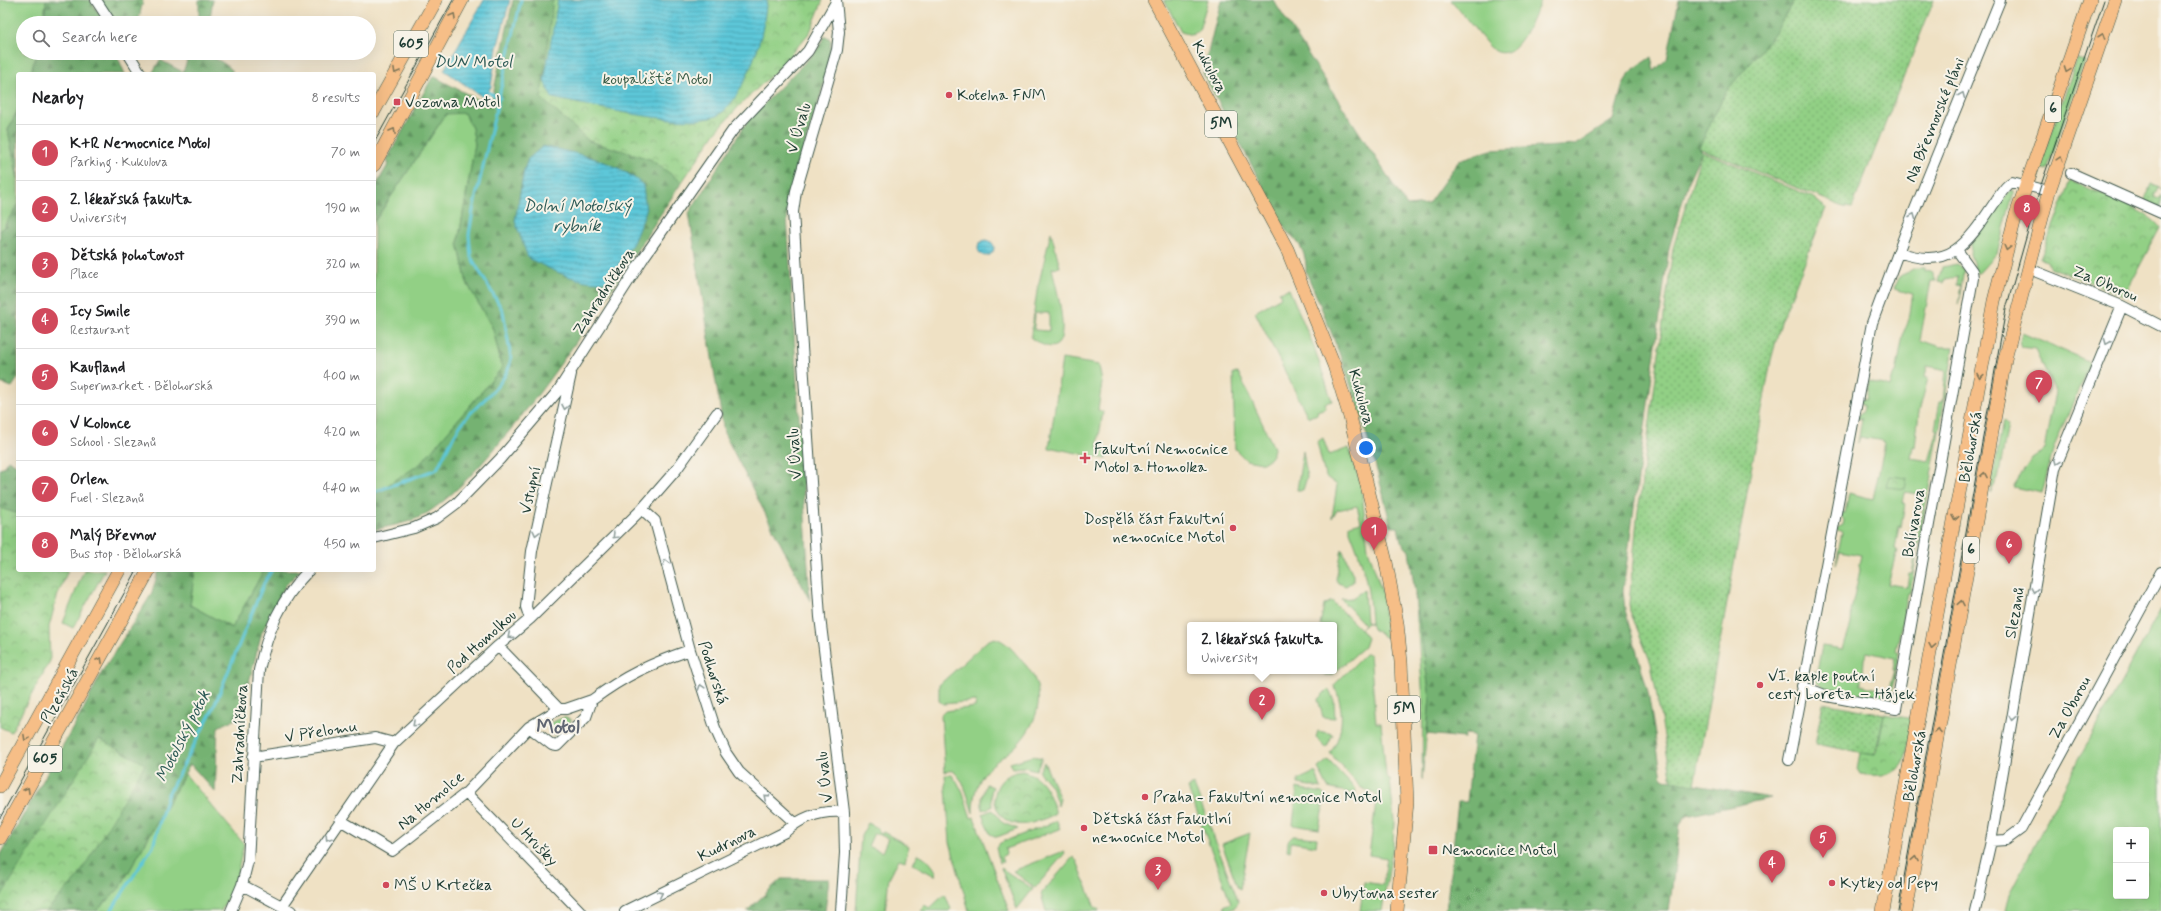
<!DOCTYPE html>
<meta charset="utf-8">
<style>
:root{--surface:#fff;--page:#f6f6f6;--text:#202124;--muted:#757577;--line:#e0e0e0;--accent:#d1495b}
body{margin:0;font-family:Mynerve,sans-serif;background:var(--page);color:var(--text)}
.controls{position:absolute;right:12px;bottom:12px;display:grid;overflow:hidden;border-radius:4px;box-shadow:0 4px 16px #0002}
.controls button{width:36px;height:36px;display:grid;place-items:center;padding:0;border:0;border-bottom:1px solid var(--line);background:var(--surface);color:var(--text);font:20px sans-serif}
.you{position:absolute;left:1366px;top:448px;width:14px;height:14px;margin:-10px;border:3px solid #fff;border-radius:50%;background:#1a73e8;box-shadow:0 0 0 6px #1a73e833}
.badge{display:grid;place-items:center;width:26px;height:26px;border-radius:50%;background:var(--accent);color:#fff;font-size:13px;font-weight:700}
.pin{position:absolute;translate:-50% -33px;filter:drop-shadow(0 1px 2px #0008)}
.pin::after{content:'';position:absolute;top:21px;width:14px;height:12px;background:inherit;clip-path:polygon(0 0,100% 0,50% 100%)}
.popup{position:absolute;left:1187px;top:622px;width:150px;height:52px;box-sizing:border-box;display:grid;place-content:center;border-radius:4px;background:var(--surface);filter:drop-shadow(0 1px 3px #0005);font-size:13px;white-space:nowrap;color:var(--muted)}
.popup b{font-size:15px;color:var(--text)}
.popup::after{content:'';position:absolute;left:50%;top:100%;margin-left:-8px;border:8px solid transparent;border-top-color:var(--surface)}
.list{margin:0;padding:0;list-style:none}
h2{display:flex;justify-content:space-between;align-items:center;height:52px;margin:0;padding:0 16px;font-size:17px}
h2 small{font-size:13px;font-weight:400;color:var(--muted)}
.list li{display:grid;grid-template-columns:26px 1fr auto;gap:12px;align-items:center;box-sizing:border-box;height:56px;padding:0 16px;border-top:1px solid var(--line)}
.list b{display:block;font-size:15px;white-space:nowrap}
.list p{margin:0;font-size:13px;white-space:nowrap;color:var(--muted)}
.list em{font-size:13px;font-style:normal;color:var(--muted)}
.icon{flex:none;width:22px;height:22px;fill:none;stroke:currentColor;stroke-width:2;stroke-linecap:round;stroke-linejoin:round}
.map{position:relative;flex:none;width:2161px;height:911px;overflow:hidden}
.search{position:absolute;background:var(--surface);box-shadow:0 4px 16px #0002;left:16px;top:16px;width:360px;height:44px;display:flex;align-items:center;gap:10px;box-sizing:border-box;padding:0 14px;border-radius:22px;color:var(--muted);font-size:15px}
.panel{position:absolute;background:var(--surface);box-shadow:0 4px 16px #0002;left:16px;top:72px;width:360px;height:500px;border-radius:4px}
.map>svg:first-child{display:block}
.grass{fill:#92d085;stroke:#58865c;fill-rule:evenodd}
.forest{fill:url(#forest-firs);stroke:#4a7853;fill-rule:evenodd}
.park{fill:url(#park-crowns);stroke:#58865c}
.garden{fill:url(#garden-dots);stroke:#58865c}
.water{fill:url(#water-rules);stroke:#3e8286}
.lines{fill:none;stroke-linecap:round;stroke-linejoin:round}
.stream{stroke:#5dc7d9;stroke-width:3}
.minor-casing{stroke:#3e564a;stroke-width:12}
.major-casing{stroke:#3e564a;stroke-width:14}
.minor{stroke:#fff;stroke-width:10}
.major{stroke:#f6be87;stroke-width:13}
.tram{stroke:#1f3d34;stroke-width:1}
.oneway{stroke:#807759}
.oneway2{stroke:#8f9e9a}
.poi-dot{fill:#d1495b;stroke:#f7f3e8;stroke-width:1.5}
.labels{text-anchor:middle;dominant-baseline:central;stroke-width:4;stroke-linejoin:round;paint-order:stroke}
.shield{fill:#f7f3e8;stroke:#60746a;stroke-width:1}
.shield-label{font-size:15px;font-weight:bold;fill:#1f3d34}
.street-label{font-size:16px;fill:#1f3d34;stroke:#f7f3e8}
.park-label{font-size:16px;fill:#365a44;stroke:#f7f3e8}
.poi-label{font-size:16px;fill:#1f3d34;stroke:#f7f3e8;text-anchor:start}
.water-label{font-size:17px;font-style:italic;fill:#2b5955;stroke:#f7f3e8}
.district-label{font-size:20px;font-weight:bold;fill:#606672;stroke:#f7f3e8}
</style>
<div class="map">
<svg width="2161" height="911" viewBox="0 0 2161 911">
<defs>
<pattern id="forest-firs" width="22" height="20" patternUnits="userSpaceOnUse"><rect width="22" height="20" fill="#75b272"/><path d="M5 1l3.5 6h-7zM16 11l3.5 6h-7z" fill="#5f925e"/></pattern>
<pattern id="park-crowns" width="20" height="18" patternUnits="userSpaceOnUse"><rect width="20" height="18" fill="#92d085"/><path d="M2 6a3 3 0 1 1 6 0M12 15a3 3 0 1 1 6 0" fill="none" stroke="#77aa6e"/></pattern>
<pattern id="garden-dots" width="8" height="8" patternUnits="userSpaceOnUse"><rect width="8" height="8" fill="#92d085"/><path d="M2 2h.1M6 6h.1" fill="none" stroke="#77aa6e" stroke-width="1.8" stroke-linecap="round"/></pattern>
<pattern id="water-rules" width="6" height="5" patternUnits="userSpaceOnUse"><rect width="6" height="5" fill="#5dc7d9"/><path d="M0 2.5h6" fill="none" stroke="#4ca3b1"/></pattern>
</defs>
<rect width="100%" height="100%" fill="#f7f3e8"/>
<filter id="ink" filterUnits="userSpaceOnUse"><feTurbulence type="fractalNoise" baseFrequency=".025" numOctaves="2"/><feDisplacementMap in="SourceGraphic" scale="8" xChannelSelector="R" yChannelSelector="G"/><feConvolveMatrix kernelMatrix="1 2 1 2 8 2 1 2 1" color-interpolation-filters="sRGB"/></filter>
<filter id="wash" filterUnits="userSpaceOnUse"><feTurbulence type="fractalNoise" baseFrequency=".012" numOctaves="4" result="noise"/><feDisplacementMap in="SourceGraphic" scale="16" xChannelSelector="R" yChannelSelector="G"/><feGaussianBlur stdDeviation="0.9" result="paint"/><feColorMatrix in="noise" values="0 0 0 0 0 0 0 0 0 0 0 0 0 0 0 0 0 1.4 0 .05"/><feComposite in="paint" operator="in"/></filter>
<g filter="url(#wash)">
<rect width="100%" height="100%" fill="#efe1c4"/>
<!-- grass -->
<path class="grass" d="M0,0H46L44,23H23V53H37L30,74H18V109L8,130L18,179V205L0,232Z
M1164,0H1208L1199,30L1192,35L1181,32Z
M1451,0H1541C1533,17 1514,73 1488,45Z
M2077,59L2085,61L2047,170L2040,168L2042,162L2040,161L2049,140Z
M454,112L464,113L472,128L475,144L458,243L467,283L493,329L502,368L420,465L374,494V222L446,114Z
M2010,190L2014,191L1997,253L1977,275L1970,254L1971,244Z
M1051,232L1060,267L1052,268C1056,289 1082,374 1031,338V334L1037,291ZM1035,313H1049V331L1034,330Z
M1957,264L1964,270L1958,305L1961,286L1957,285L1958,277L1945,279L1944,283L1938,282L1942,267Z
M1915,268H1925V271L1932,272L1936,281H1931L1920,340L1940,347H1954L1910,593H1908L1896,651L1899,652L1893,687L1889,696L1880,698L1822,687L1813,678V671H1817L1822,646L1843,649C1847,637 1853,624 1851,611L1860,570L1859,565L1861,555L1840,551L1836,564L1842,532L1835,529L1843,525L1844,520L1838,512L1845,513L1849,493L1873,499L1884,448V441L1860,437L1858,443L1862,419L1855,418L1863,412L1864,406L1858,398L1866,399L1869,381L1890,387L1893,376L1896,373L1904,331C1911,320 1910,307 1913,294L1894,289L1900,276ZM1927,366L1946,370L1943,402H1940L1935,429L1938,430L1929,461L1911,458L1913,446L1915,447L1919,412L1928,378H1925ZM1905,492L1923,495L1921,508L1923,509L1913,555L1915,556L1912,574H1909L1907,587L1888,584L1897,550L1895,549L1899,526L1901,527L1905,504L1903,503ZM1867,652L1895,658L1893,670H1895L1889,692L1861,685V674H1863L1864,659Z
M1289,289L1314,347L1332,401L1325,403L1326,408L1317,411L1318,414L1308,417L1255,312L1281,297L1279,292Z
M2022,333L2090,362L2054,447L2042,493L2013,487L2032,458L2044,450L2055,392L2035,349L2022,347L2020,341Z
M1062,359L1099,365L1102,383L1098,410L1103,412L1097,448L1108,450L1106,459L1053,448L1049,449Z
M1237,373L1239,374L1274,448C1273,456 1269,460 1262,463L1246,460L1235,449L1233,374Z
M2003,420L2008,425L1998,479L1990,493Z
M1323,438L1329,455L1349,448L1361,485L1368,549L1383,595L1386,638L1373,629L1371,623H1367L1360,629L1367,638L1364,647L1332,675H1325L1319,671H1334V625H1320L1324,605L1332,601L1360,629L1364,624L1341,599L1352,598L1364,590L1366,622L1371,623C1369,585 1364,566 1350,531V525L1361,522L1357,506L1337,510L1332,518L1337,485L1325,476L1317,442Z
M1303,451L1307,477L1303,490H1297Z
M1342,549L1353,575V581L1346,586L1338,583L1336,579Z
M84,570H105L73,628L63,623Z
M195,570H264L232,628L190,605Z
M1415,594L1430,697L1422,780L1423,699Z
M2161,609V911H2005L2009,894L2079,759ZM2116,830H2146V896H2116Z
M994,638C1006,640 1015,653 1022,661C1049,688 1040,722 1015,747C1004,757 991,763 983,775C975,787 973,799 973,813C969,802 965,780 954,772C952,770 948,771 945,772L941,715L945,711L975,707L976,701L943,704L939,701V685L987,641Z
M1365,654H1370L1376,723H1381L1386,776L1390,780L1394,821L1393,846L1382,911H1360L1364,882L1383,885L1387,858L1369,855L1377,795L1360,787L1330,753C1345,733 1344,707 1334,685Z
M1328,689L1334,700L1335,718L1323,717L1318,699Z
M564,717L571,720L569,728L560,736L553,735L548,730V724Z
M1318,731L1333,734L1326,748L1316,737Z
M1033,756L1042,758L1036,770L1024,767L1013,768L1010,763Z
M1328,760L1356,790L1355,794L1328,788L1318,768Z
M1044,762L1060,799L1058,806L1051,786L1039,772Z
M1313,773H1316L1321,788L1298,784V780Z
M185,774L244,844L235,883L221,911H96L119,889Z
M945,775H952L962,790L971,818L974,817L1009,911H969L950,842Z
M986,784L993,787L991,793L992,807L982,810V797Z
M1194,785L1238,901L1234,908L1226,911L1224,906L1231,903L1188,788Z
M1297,788L1322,793L1325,796L1319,829L1293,825Z
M993,810L1003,823L1018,829L997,837L990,834L982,814Z
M1057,821L1060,829L1005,849L1006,854L1001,857L1003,862L1000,863L996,848L1000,843Z
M868,823L878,828V832L882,834L883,832L909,846L905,861L899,859L889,878L885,911H856L861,836ZM874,833L888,838L882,852L868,846Z
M1250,833L1240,889L1238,888L1222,844Z
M1293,836L1317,838L1316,846L1291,842L1290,851L1287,850L1288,841Z
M1064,851L1065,853L1035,888L1013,871Z
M918,854C925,856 933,865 936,872L935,876L913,864Z
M1073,857L1077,861L1095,908L1097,907L1099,911H1046L1041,894Z
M1001,868L1033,889L1017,909Z
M945,894L951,909L949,911H921L924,905L930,908Z"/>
<!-- forest -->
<path class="forest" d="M46,0H90L105,23H44Z
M100,0H143L138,23H116Z
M199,0H213L209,23H199Z
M513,0H553L541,98L589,141L650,159L682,182C622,272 566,365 496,447C477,470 445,505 418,518C405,524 388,526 374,530V494L420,464L502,368L493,329L467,283L458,243L475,144L472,128L464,113L446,114L374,222V189L389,163L386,161L433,76L482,102L492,99ZM588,156L619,168L633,176L515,221L524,170L528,159Z
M1221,0H1273L1407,206L1428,204L1459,160L1491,150L1575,145L1613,120L1623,84L1631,71L1651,57L1654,71L1667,59L1679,0H1794L1777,30L1725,93L1699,148L1702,151L1689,179L1669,248L1623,590L1625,610L1648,692L1662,778L1672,781L1771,798L1686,816L1680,825L1669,911H1446L1458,802H1467L1474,735L1465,734L1464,738L1427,734L1430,697L1409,551L1401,542L1398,527H1391C1371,439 1343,355 1306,272C1307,256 1301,242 1287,232L1203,73Z
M824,37H828L831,41C826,101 795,156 787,216L810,601L724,433L689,213L748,120L817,50Z
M37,53H116L125,74H30Z
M190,53C206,53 220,59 232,70V74H152L160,60L183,72Z
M18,109V179L8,130Z
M18,205V378L12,387L0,383V232Z
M8,460L18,466V514L0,508V468L2,469Z
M159,570H195L190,605L232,628L264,570H301L285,586L262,632L240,717L218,727L215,792L190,764L119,889L96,911H46L78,877L0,898V856L83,710L103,670L151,595Z
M781,879H829L825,911H747Z"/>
<!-- park -->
<path class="park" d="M553,0H823L810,32L781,66L739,106L715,133L682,182L650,159L589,141L541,98Z
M2071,181C2089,189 2153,212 2160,228L2127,290L2126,296L2049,267L2047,261L2040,259Z
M1889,476L1907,478L1905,489L1886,487Z
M0,508L18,514V570H68L57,597L49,627L50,661L11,732L0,727Z
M1884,714L1913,719C1905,758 1910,781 1860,774L1857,769L1860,753L1875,755L1877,753Z
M99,739L145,764L78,877L46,911H0V898Z
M1022,771C1043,776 1048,791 1055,810V813C1050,818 1042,819 1035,822C991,837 978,777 1022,771Z"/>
<!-- garden -->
<path class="garden" d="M1794,0H1934L1852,208L1844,207L1699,148L1725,93L1777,30Z
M1702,151L1812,197L1826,208L1781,322L1771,360L1694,785L1672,781L1651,663L1630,611L1629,604L1637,519L1673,248Z
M2151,184L2161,189L2158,188L2154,197L2159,199L2161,195V208L2144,202Z
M1823,703L1884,714L1875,755L1815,744Z"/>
<!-- water -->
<path class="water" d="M484,0H510L497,48L491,87L484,98L444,70Z
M558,0H767C765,12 764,24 761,36C756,56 737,108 716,116C685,129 588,105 552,98L544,81Z
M543,146C579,154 615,160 643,185L646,211L633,243L608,281C581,286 552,270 528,258L515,221L524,170L528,159Z
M978 248a8 8 0 1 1 16 0a8 8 0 1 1-16 0Z"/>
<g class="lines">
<!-- stream -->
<path class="stream" d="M488,92L500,98
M374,492L437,469C445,454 452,437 462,423C477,403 508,385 511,358L503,311L471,257L469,235L473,210L521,0
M111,911L153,846L167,796L213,709L264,583L272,570"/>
</g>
</g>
<g filter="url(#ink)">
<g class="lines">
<!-- minor casing -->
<g class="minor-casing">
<path id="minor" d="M96,0L111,23
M836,0L839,32L837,50L796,191L793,212L820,617L844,812L845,853L841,911
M128,53L141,74
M2071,173L2161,213
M1899,252C1949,271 1967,244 1993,205C1999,197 2004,186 2012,182L2049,191
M2037,272L2122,306L2161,326
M642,509L655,521L690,650L715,728L726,753L739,772L795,823
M374,538L414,528L437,518L457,503L500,459L558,391L644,257L733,130L808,51L836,2
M530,619L526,607L532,551L571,374
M498,646L559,709
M1802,686L1827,696L1896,709L1973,278L1972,271L1957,250
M592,700L586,717L557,746L552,745L529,727L559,709H566Z
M592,700C626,675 650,664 690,650
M253,757L375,738L394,743
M1789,760L1872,323L1905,234L2000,0
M466,793L580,911
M340,820L392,851L466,793L529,727
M1991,841L2006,840L2021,829L2161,572
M242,885L291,911
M282,906L394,743L498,646L530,619L642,509L676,470L717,413
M231,911L242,885L248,861L259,670C268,630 280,600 309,570
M625,911L785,832C802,816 821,810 844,812
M1975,911L1991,841L2055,468L2122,306"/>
</g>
<!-- major casing -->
<g class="major-casing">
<path id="major" d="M1154,0L1287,249L1334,365L1350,417L1386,562L1397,623L1401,662L1407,802L1397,911
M374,111L436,0
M374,165L462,0
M0,786L119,570
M0,838L149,570
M1883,911L1994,301L2015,218L2090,0
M1906,911L2005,359L2049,191L2115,0"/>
</g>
<!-- minor -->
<use href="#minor" class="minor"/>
<!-- major -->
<use href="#major" class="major"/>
<!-- tram -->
<path class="tram" d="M374,143L453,0
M0,818L137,570
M1898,911L2006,309L2040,188L2104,0"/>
</g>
<!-- one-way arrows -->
<defs><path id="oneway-chevron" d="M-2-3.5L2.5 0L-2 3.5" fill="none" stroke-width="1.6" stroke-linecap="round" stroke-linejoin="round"/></defs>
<g class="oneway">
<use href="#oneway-chevron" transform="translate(453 16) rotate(-61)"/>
<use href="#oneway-chevron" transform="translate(2102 36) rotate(-71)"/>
<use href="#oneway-chevron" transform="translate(2067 70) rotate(110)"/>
<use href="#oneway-chevron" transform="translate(396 71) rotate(119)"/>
<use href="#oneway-chevron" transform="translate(393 131) rotate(-61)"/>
<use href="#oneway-chevron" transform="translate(2060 159) rotate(-72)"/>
<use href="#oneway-chevron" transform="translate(2007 248) rotate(104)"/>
<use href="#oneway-chevron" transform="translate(1980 376) rotate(100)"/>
<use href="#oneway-chevron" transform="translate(1984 475) rotate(-80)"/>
<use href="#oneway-chevron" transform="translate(1955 518) rotate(100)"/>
<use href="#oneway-chevron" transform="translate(1961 603) rotate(-80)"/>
<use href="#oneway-chevron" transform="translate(1932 646) rotate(100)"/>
<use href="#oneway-chevron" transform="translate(100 660) rotate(-61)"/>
<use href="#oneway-chevron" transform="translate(1938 731) rotate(-80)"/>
<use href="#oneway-chevron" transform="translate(26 738) rotate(119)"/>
<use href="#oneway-chevron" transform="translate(27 790) rotate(-60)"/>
<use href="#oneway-chevron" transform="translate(1915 859) rotate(-80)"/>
</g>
<g class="oneway2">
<use href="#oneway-chevron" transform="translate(1962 95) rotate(-68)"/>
<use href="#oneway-chevron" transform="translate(1913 216) rotate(-68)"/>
<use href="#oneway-chevron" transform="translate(2107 342) rotate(112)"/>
<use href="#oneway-chevron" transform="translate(565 407) rotate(101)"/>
<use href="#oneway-chevron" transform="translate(2057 462) rotate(112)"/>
<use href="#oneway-chevron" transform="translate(536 533) rotate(103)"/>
<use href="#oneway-chevron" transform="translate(615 536) rotate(135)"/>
<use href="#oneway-chevron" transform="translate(666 562) rotate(-105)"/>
<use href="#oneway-chevron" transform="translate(2034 590) rotate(100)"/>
<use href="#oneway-chevron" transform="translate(510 636) rotate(140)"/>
<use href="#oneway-chevron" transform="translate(701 687) rotate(-108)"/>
<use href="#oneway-chevron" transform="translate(2012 718) rotate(100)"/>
<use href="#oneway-chevron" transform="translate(415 724) rotate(137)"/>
<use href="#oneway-chevron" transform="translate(766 797) rotate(-139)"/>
<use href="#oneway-chevron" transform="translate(328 838) rotate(124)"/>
<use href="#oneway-chevron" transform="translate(660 894) rotate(-26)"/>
</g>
</g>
<!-- markers -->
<g class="poi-dot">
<circle cx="949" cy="95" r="4"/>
<rect x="393" y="98" width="8" height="8" rx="2"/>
<path d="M1083 452h4v4h4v4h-4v4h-4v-4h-4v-4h4z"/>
<circle cx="1233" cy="528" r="4"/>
<circle cx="1760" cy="685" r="4"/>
<circle cx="1145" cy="797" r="4"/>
<circle cx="1084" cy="828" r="4"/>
<rect x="1428" y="845" width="10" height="10" rx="2"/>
<circle cx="1832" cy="883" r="4"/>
<circle cx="386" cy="885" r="4"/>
<circle cx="1324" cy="893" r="4"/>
</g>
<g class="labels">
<!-- shield labels -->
<g class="shield">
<rect x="394" y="31" width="34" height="26" rx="3"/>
<rect x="2045" y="96" width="16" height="26" rx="3"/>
<rect x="1205" y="111" width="32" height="26" rx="3"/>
<rect x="1963" y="537" width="16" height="26" rx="3"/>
<rect x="1388" y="696" width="32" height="26" rx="3"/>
<rect x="28" y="746" width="34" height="26" rx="3"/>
</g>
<g class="shield-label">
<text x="411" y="44">605</text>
<text x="2053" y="109">6</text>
<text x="1221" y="124">5M</text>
<text x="1971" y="550">6</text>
<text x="1404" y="709">5M</text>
<text x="45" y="759">605</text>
</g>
<!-- street labels -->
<g class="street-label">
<text transform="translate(1209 67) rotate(62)">Kukulova</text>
<text transform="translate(1935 120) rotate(-68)">Na Břevnovské pláni</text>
<text transform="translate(799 128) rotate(-74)">V Úvalu</text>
<text transform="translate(2105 284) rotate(23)">Za Oborou</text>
<text transform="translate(604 292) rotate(-57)">Zahradníčkova</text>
<text transform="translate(1361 397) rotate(74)">Kukulova</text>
<text transform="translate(1971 447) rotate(-80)">Bělohorská</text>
<text transform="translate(795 454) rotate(-94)">V Úvalu</text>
<text transform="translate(531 490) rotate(-77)">Vstupní</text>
<text transform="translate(1914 523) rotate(-80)">Bolívarova</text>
<text transform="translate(2015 613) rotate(-80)">Slezanů</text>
<text transform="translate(482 642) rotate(-42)">Pod Homolkou</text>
<text transform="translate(713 673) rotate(72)">Podhorská</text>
<text transform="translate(60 696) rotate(-61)">Plzeňská</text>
<text transform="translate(2070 708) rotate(-61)">Za Oborou</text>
<text transform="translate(321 732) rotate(-9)">V Přelomu</text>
<text transform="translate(240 734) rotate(-87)">Zahradníčkova</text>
<text transform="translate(1915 766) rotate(-80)">Bělohorská</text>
<text transform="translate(825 777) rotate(-97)">V Úvalu</text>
<text transform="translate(431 801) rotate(-40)">Na Homolce</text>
<text transform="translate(534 842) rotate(46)">U Hrušky</text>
<text transform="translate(727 844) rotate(-26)">Kudrnova</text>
</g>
<!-- park labels -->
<g class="park-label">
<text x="657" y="79">koupaliště Motol</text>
</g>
<!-- poi labels -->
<g class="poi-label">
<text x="957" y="95">Kotelna FNM</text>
<text x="405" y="102">Vozovna Motol</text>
<text x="1094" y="449">Fakultní Nemocnice<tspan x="1094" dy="18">Motol a Homolka</tspan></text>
<text x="1225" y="519" text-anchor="end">Dospělá část Fakultní<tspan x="1225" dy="18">nemocnice Motol</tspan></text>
<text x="1768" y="676">VI. kaple poutní<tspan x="1768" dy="18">cesty Loreta – Hájek</tspan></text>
<text x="1153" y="797">Praha - Fakultní nemocnice Motol</text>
<text x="1092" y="819">Dětská část Fakutlní<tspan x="1092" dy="18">nemocnice Motol</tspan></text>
<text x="1442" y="850">Nemocnice Motol</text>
<text x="1840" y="883">Kytky od Pepy</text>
<text x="394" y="885">MŠ U Krtečka</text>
<text x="1332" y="893">Ubytovna sester</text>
</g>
<!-- water labels -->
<g class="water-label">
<text x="473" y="62">DUN Motol</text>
<text x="577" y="206">Dolní Motolský<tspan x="577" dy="20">rybník</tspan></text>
<text transform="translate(183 736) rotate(-63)">Motolský potok</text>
</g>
<!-- district labels -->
<g class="district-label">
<text x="558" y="727">Motol</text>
</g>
</g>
</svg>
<div class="controls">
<button>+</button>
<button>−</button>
</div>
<div class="you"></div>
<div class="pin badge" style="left:1374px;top:550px">1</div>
<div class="pin badge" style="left:1262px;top:720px">2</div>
<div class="popup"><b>2. lékařská fakulta</b>University</div>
<div class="pin badge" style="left:1158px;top:890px">3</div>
<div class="pin badge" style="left:1772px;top:883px">4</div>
<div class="pin badge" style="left:1823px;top:858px">5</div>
<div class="pin badge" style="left:2009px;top:564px">6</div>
<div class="pin badge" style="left:2039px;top:403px">7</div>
<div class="pin badge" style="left:2027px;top:228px">8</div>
<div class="search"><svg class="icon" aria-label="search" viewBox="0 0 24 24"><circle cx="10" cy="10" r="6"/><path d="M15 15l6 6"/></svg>Search here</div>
<section class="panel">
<h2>Nearby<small>8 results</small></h2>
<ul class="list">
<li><span class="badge">1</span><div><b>K+R Nemocnice Motol</b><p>Parking · Kukulova</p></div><em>70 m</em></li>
<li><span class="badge">2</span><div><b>2. lékařská fakulta</b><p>University</p></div><em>190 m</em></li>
<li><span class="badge">3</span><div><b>Dětská pohotovost</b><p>Place</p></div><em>320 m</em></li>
<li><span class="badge">4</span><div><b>Icy Smile</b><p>Restaurant</p></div><em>390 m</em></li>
<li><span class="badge">5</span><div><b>Kaufland</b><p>Supermarket · Bělohorská</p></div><em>400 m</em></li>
<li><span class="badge">6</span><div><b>V Kolonce</b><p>School · Slezanů</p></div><em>420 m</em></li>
<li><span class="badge">7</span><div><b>Orlen</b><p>Fuel · Slezanů</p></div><em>440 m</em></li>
<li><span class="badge">8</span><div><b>Malý Břevnov</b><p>Bus stop · Bělohorská</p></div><em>450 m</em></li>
</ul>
</section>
</div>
